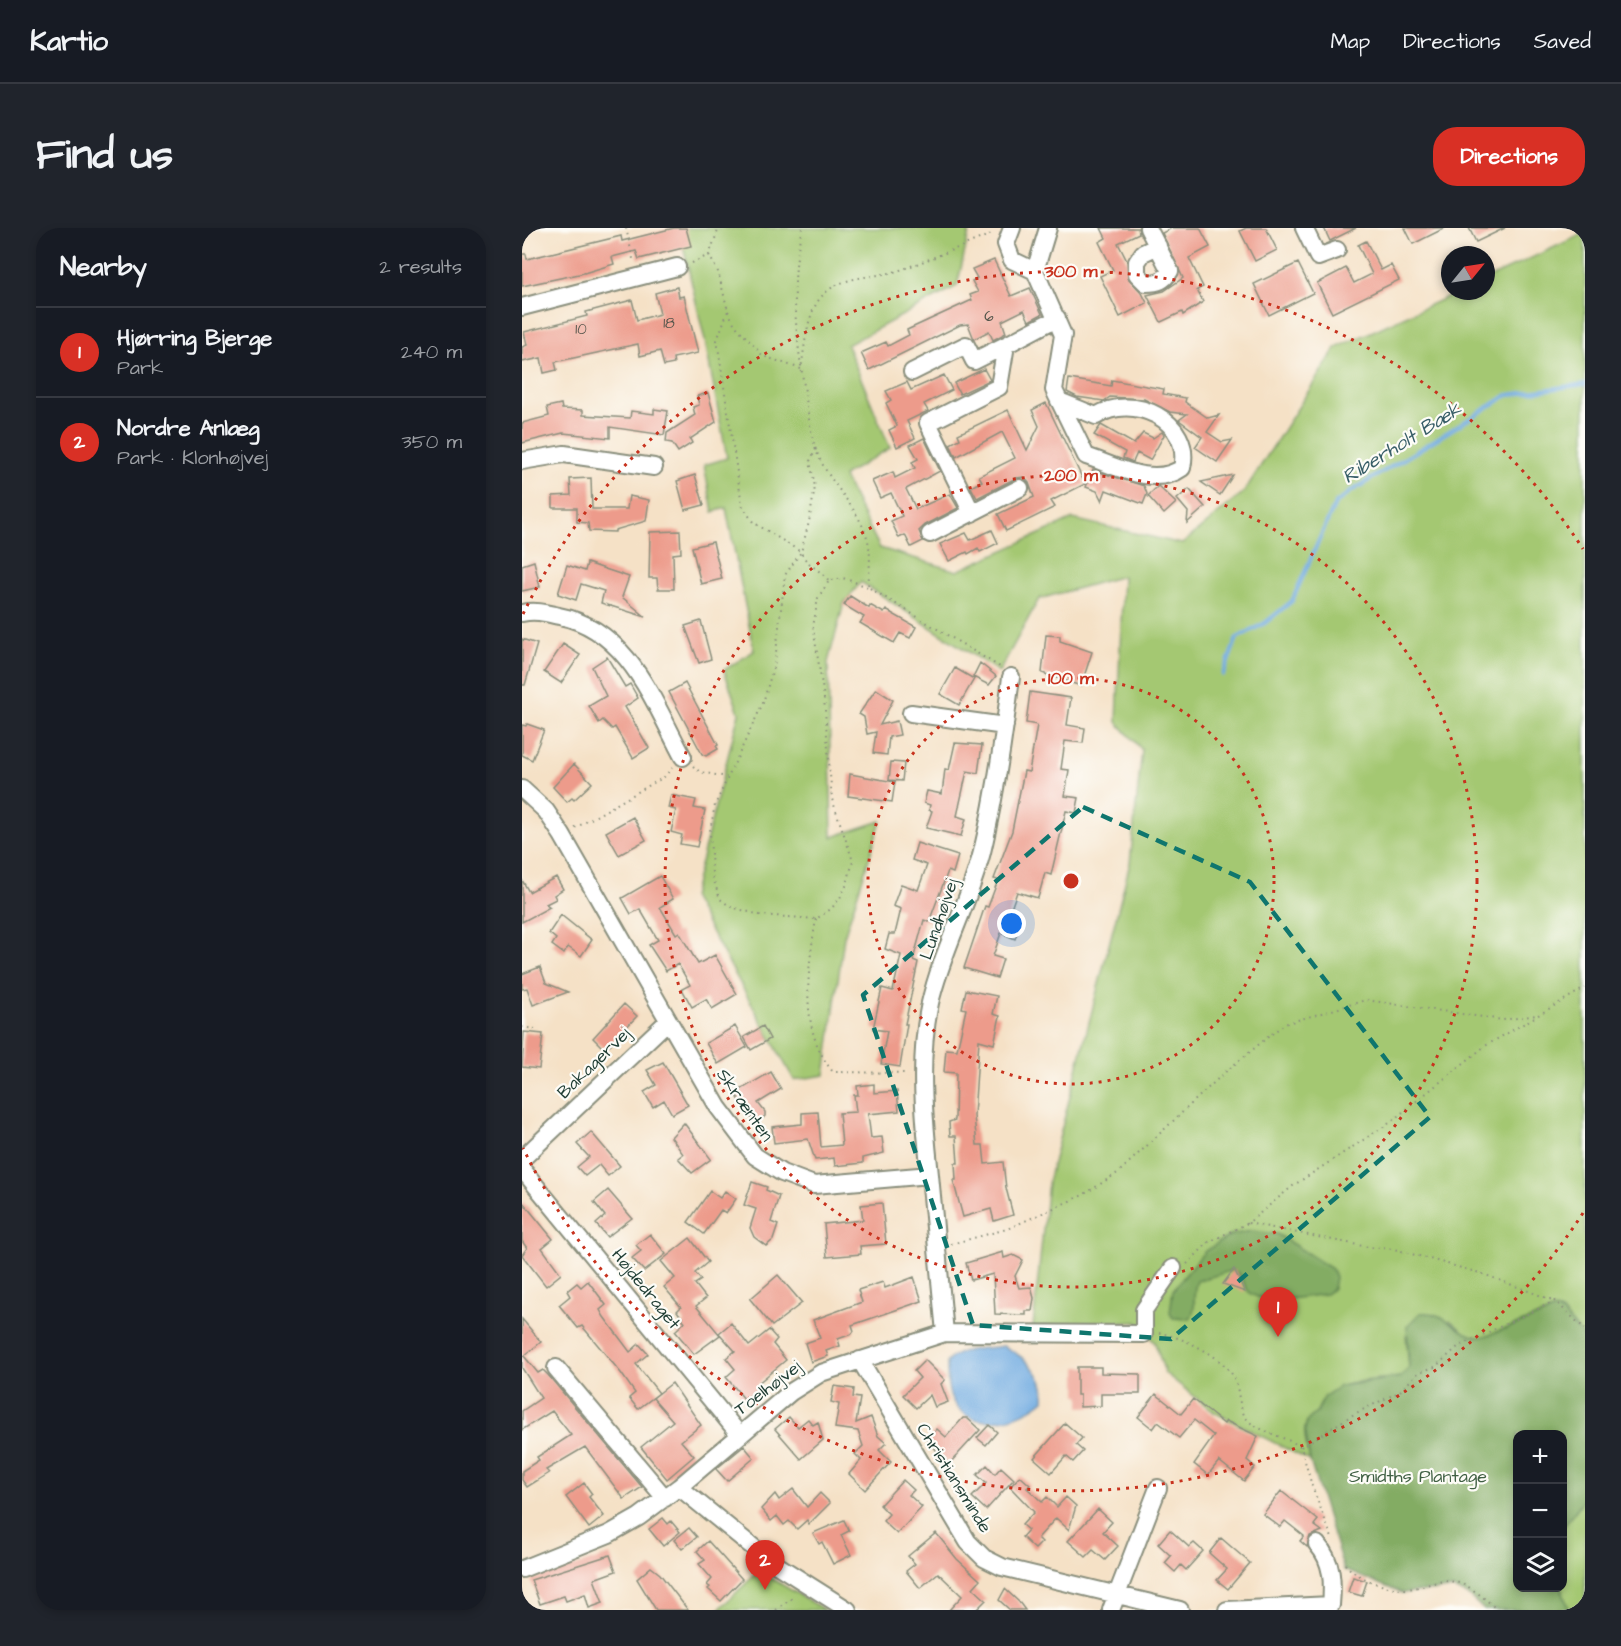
<!DOCTYPE html>
<meta charset="utf-8">
<style>
:root{--surface:#171b24;--page:#20242c;--text:#f1f3f6;--muted:#9ea1a6;--line:#363941;--accent:#d93025}
body{margin:0;font-family:"Architects Daughter",sans-serif;background:var(--page);color:var(--text)}
.controls{position:absolute;right:18px;bottom:18px;display:grid;overflow:hidden;border-radius:12px;box-shadow:0 3px 9px #0003}
.controls button{width:54px;height:54px;display:grid;place-items:center;padding:0;border:0;border-bottom:2px solid var(--line);background:var(--surface);color:var(--text);font:30px sans-serif}
.compass{position:absolute;left:919px;top:18px;width:54px;height:54px;border-radius:50%;background:var(--surface);box-shadow:0 3px 9px #0003;rotate:60deg}
.you{position:absolute;left:490px;top:696px;width:21px;height:21px;margin:-15px;border:4px solid #fff;border-radius:50%;background:#1a73e8;box-shadow:0 0 0 9px #1a73e833}
.badge{display:grid;place-items:center;width:39px;height:39px;border-radius:50%;background:var(--accent);color:#fff;font-size:20px;font-weight:700}
.pin{position:absolute;translate:-50% -50px;filter:drop-shadow(0 2px 3px #0008)}
.pin::after{content:'';position:absolute;top:32px;width:21px;height:18px;background:inherit;clip-path:polygon(0 0,100% 0,50% 100%)}
.list{margin:0;padding:0;list-style:none}
h2{display:flex;justify-content:space-between;align-items:center;height:78px;margin:0;padding:0 24px;font-size:26px}
h2 small{font-size:20px;font-weight:400;color:var(--muted)}
.list li{display:grid;grid-template-columns:39px 1fr auto;gap:18px;align-items:center;box-sizing:border-box;height:90px;padding:0 24px;border-top:2px solid var(--line)}
.list b{display:block;font-size:22px;white-space:nowrap}
.list p{margin:0;font-size:20px;white-space:nowrap;color:var(--muted)}
.list em{font-size:20px;font-style:normal;color:var(--muted)}
.icon{flex:none;width:33px;height:33px;fill:none;stroke:currentColor;stroke-width:2;stroke-linecap:round;stroke-linejoin:round}
.map{position:relative;flex:none;width:1063px;height:1382px;overflow:hidden;border-radius:24px}
header{display:flex;align-items:center;gap:36px;box-sizing:border-box;height:84px;padding:0 30px;background:var(--surface);border-bottom:2px solid var(--line)}
header strong{font-size:28px}
nav{display:flex;gap:33px;margin-inline-start:auto;font-size:21px}
.intro{display:flex;align-items:center;justify-content:space-between;box-sizing:border-box;height:144px;padding:0 36px}
h1{margin:0;font-size:42px}
.button{padding:15px 27px;border-radius:24px;background:var(--accent);color:#fff;font-size:21px;font-weight:700}
main{display:flex;gap:36px;padding:0 36px}
aside{flex:1;background:var(--surface);border-radius:24px;box-shadow:0 3px 9px #0003}
.map>svg:first-child{display:block}
.green{fill:#a4c872;stroke:#628253;stroke-width:1.5}
.forest{fill:#83ac64;stroke:#51744c;stroke-width:1.5}
.water{fill:#71abe1;stroke:#48748a;stroke-width:1.5}
.lines{fill:none;stroke-linecap:round;stroke-linejoin:round}
.stream{stroke:#71abe1;stroke-width:4}
.building{fill:#ed9b8b}
.minor-casing{stroke:#8a8f7d;stroke-width:20}
.path{stroke:#8a8f7d;stroke-width:2;stroke-dasharray:1.5 4.5;stroke-linecap:butt}
.minor{stroke:#fff;stroke-width:16}
.marked{fill:none;stroke:#0f766e;stroke-width:4.5;stroke-dasharray:12 8;stroke-linejoin:round}
.ring{fill:none;stroke:#c8321e;stroke-width:3;stroke-dasharray:3 6}
.labels{text-anchor:middle;dominant-baseline:central;stroke-width:4.5;stroke-linejoin:round;paint-order:stroke}
.number-label{font-size:15px;fill:#52544a}
.street-label{font-size:18px;fill:#1f3d34;stroke:#fdfcf7}
.park-label{font-size:18px;fill:#406044;stroke:#fdfcf7}
.water-label{font-size:20px;font-style:italic;fill:#385e68;stroke:#fdfcf7}
.centre{fill:#c8321e;stroke:#fdfcf7;stroke-width:3}
.ring-label{font-size:18px;text-anchor:middle;font-weight:bold;fill:#c8321e;stroke:#fdfcf7;stroke-width:4.5;stroke-linejoin:round;paint-order:stroke}
</style>
<header>
<strong>Kartio</strong>
<nav><a>Map</a><a>Directions</a><a>Saved</a></nav>
</header>
<div class="intro"><h1>Find us</h1><a class="button">Directions</a></div>
<main>
<aside>
<h2>Nearby<small>2 results</small></h2>
<ul class="list">
<li><span class="badge">1</span><div><b>Hjørring Bjerge</b><p>Park</p></div><em>240 m</em></li>
<li><span class="badge">2</span><div><b>Nordre Anlæg</b><p>Park · Klonhøjvej</p></div><em>350 m</em></li>
</ul>
</aside>
<div class="map">
<svg width="1063" height="1382" viewBox="0 0 1063 1382">
<rect width="100%" height="100%" fill="#fdfcf7"/>
<filter id="ink" filterUnits="userSpaceOnUse"><feTurbulence type="fractalNoise" baseFrequency=".0167" numOctaves="2"/><feDisplacementMap in="SourceGraphic" scale="12" xChannelSelector="R" yChannelSelector="G"/><feConvolveMatrix kernelMatrix="1 2 1 2 8 2 1 2 1" color-interpolation-filters="sRGB"/></filter>
<filter id="wash" filterUnits="userSpaceOnUse"><feTurbulence type="fractalNoise" baseFrequency=".008" numOctaves="4" result="noise"/><feDisplacementMap in="SourceGraphic" scale="24" xChannelSelector="R" yChannelSelector="G"/><feGaussianBlur stdDeviation="1.35" result="paint"/><feColorMatrix in="noise" values="0 0 0 0 0 0 0 0 0 0 0 0 0 0 0 0 0 1.4 0 .05"/><feComposite in="paint" operator="in"/></filter>
<g filter="url(#wash)">
<rect width="100%" height="100%" fill="#f5e1c6"/>
<!-- green -->
<path class="green" d="M157,0H448L435,58L325,117L368,220L321,248L358,320L435,343L551,291L660,316L722,264L814,120L938,63H964V51L1063,5V1111L1041,1085L1033,1082L960,1110L944,1106L928,1092L884,1107L887,1140L879,1149C849,1153 809,1150 796,1181C794,1187 787,1190 784,1196C780,1205 786,1223 788,1233L692,1184L643,1145L633,1115L615,1094L511,1099L526,954L608,635L620,522L595,494L601,348L517,371L477,444L339,354L322,375L306,434L310,609L359,593L322,709L303,847L272,852L170,669L217,485L202,442L232,423L204,280L191,284L182,237L205,230L183,113Z
M1063,1270V1382H1047L1039,1360L1041,1299Z
M237,1343L303,1382H196Z"/>
<!-- forest -->
<path class="forest" d="M729,1003L755,1006L810,1041L813,1049L811,1061L804,1066C785,1068 740,1078 727,1064C720,1056 721,1047 711,1042L675,1053C669,1065 676,1080 668,1091L651,1090L648,1085L651,1062L683,1023L709,1007Z
M1033,1082L1041,1085L1063,1111V1270L1041,1299L1040,1206H996V1360H1039L1047,1382H962L947,1368L931,1361L880,1365L822,1342L788,1233L783,1201L785,1193L795,1184L803,1168L818,1158L879,1149L887,1140L885,1098L898,1085C925,1082 935,1107 957,1109C962,1110 1022,1086 1033,1082Z"/>
<!-- water -->
<path class="water" d="M482,1118C502,1129 525,1147 522,1172C498,1193 444,1208 428,1167C425,1158 425,1144 425,1134C438,1119 463,1121 482,1118Z"/>
<g class="lines">
<!-- stream -->
<path class="stream" d="M701,447L715,410L743,395L770,373L813,276L828,264L986,167L1063,156"/>
</g>
<g id="blocks">
<!-- building -->
<path class="building" d="M152,0H164L169,18L117,31L114,23L90,29L92,36L62,45L0,58V26H4L5,31L99,8L100,13Z
M579,0H616L617,5L596,15L605,33L606,50L620,65L625,75L598,89L578,48L591,42L577,14L584,10Z
M650,0H678L688,19L667,30L681,59L675,62L681,74L661,87L660,84L639,94L625,67L642,63L661,50L640,5Z
M724,0H744L755,22L733,33L718,3Z
M802,0H834L808,13Z
M883,0H923L891,16Z
M947,0H983L954,14Z
M844,13L859,42L869,37L877,52L810,85L795,55L824,40L832,55L850,46L836,17Z
M472,32L489,68L508,60L520,86L507,93L502,82L480,93L484,105L471,112L467,103L452,111L446,96L438,97L347,142L339,125L364,114L366,118L387,107L385,102L450,72L448,67L456,64L450,53L455,50L450,41Z
M776,35L791,65L747,87L732,56Z
M155,59L157,69L162,68L176,125L151,130L152,136L142,138L138,123L118,128L116,116L33,134L35,142L22,145L19,130L0,134V119L5,117L2,104L65,88L64,84L110,72L115,92L138,86L133,65Z
M462,141L468,152L438,166L432,155Z
M422,147L430,162L402,176L406,183L385,193L393,210L375,219L367,202L375,198L364,175L369,172L364,163L385,154L389,162Z
M547,151L589,158L590,152L642,161L641,166L664,170L663,174L686,190L697,187L685,204L700,214L710,212L695,234L673,219L680,209L657,192L665,186L648,184L622,171L588,169L582,173L555,169L545,164Z
M186,165L194,194L168,211L170,215L156,224L150,215L144,214L145,205L173,187L171,179L177,177L175,168Z
M524,175L563,256L529,273L533,279L484,303L476,286L512,269L507,255L502,249L494,250L455,270L449,259L460,253L457,248L493,230L480,204L434,229L428,216L438,211L436,206L486,182L505,222L517,198L510,182Z
M39,176L40,181L61,182V187L108,190L109,183L132,186V181L146,183L142,207L88,199V210L41,205L0,215V195L27,188L25,179Z
M579,197L612,216L621,205L631,210L640,204L642,207L628,232L615,225L611,234L601,230L603,224L572,207Z
M402,210L418,243L384,261L394,281L428,266L436,280L403,297L397,303L401,313L389,319L383,307L377,310L369,293L380,288L369,265L358,270L350,253L371,244L373,250L393,240L390,234L396,231L388,217Z
M571,242L622,258L625,266L621,276L584,262L580,273L575,263L564,259Z
M173,247L182,277L163,282L155,253Z
M711,247L698,267L679,254Z
M69,250L70,281H105L107,268L127,272L124,293L93,302V304L67,303L66,295L55,294V280H31V268L49,267L48,251Z
M636,258L654,275L642,286L626,268Z
M667,261L683,279L665,295L666,284L655,271Z
M470,302L476,315L458,324L456,320L446,326L445,324L427,333L418,316L444,305L448,312Z
M158,303L159,325L151,326L152,361H136L135,350H127L128,304Z
M191,314L200,351L179,356L170,319Z
M12,333L18,359L0,363V337Z
M65,335L107,349L100,369L124,389L79,375L82,363L59,356L54,372L36,366L45,337L63,343Z
M328,368L347,380L348,377L362,385L364,382L394,399L388,410L378,405L372,415L338,395L342,389L322,377Z
M179,393L189,431L177,435L163,398Z
M524,407L538,408V413L570,424L559,458L520,445Z
M0,411L15,416L3,457H0Z
M41,416L58,427L39,455L22,444Z
M85,429L103,459L108,456L116,470L103,479L127,520L111,530L93,499L90,501L81,492L77,495L67,478L84,468L70,439Z
M458,435L474,448L467,457L451,449Z
M433,440L452,451L437,477L418,466Z
M163,455L196,517L194,518L196,521L184,528L180,526L147,464Z
M354,461L371,472L358,497L375,493L378,507L367,509L365,527L351,525L354,504L345,506L342,489L337,486Z
M508,464L549,470L545,497L563,500L561,515L543,513L539,541L547,542L543,568L557,570L554,585L544,583L529,647L523,645L516,670L495,664L486,689L499,694L493,711L479,705L471,728L481,731L475,750L442,740L463,678L466,679L476,652L472,651L490,603L502,543L507,544L515,497L504,495Z
M5,496L22,502L10,532L0,527V497L4,498Z
M433,515L460,517L456,545L445,543L435,588L444,591L439,608L404,600L410,583L407,582L408,577L402,575L405,563L420,566L423,541L427,542Z
M369,534L382,535L380,553L367,552Z
M52,536L70,555L52,572L50,570L45,574L31,559Z
M328,546L373,554L370,574L326,568Z
M149,567L174,572L172,580L183,582L175,619L158,616L160,607L149,604L154,582L146,580Z
M111,589L124,612L97,627L84,604Z
M395,615L436,628L431,645L426,643L407,694L402,692L391,732L396,734L383,796H385L378,839L359,836L365,803L351,801L360,760L371,763L379,727L363,721L367,706H373L379,681L371,678L379,656L396,662L405,637L390,632Z
M138,648L151,671L138,679L154,706L157,704L176,736L193,727L215,766L190,781L184,771L170,779L160,761L168,757L156,736L144,743L127,717L136,712L118,681L109,686L100,670Z
M34,649L41,661L32,667L34,671L24,676L28,679L0,694V652L7,664Z
M39,687L70,712L59,728L46,719L42,726L30,717L34,711L27,705Z
M18,739L24,755L46,764L11,777L5,760L0,761V746Z
M444,762L475,768L471,786L478,788L472,816L457,812L452,888L455,917H461L463,936L481,934L484,960L491,987L472,993L469,981L441,989L431,952H434L433,935H436L434,908H428L427,894L433,892L434,845L422,844L424,821L435,822L444,781L440,780Z
M102,776L115,788L83,822L71,810Z
M213,798L225,819L196,836L184,815Z
M241,798L248,811L229,822L222,809Z
M2,804L21,806L17,841L0,839Z
M141,834L166,877L150,886L142,872L131,879L122,864L134,857L125,842Z
M249,844L259,861L236,875L243,884V888L234,897L213,865Z
M352,856V865L375,863L377,883L346,886L349,910L360,909L362,925L341,930V935L313,938L312,930L293,932L286,911L252,915L250,899L280,896V885L296,884L299,919L320,917L317,885L334,884L332,867H336L335,858Z
M162,895L189,931L170,945L156,930L161,926L149,909Z
M69,904L98,938L86,948L77,937L63,948L55,939L67,929L55,916Z
M230,954L245,959L244,962L257,968L249,994L256,997L251,1012L244,1018L232,1009L228,1000L234,981L222,977Z
M86,962L110,990L85,1009L74,996L83,988L72,974Z
M188,963L198,970L203,963L214,971L204,985L199,982L182,1006L166,994Z
M0,973L31,1011L20,1020L39,1046L24,1058L0,1027L5,1020L0,1013Z
M360,975L364,1016L338,1018L339,1026L305,1029L302,996L341,992L339,977Z
M128,1006L144,1026L122,1043L110,1030L119,1023L114,1017Z
M168,1010L186,1034L173,1045L179,1052L173,1056L184,1070L174,1078L198,1107L172,1126L153,1103L163,1094L155,1083L159,1079L142,1059L153,1050L139,1033Z
M481,1024L482,1030L491,1027L501,1032L493,1048L497,1060L509,1059L512,1070L510,1083H504V1087L473,1086L471,1046L449,1052L444,1035Z
M712,1041L723,1064L701,1056Z
M256,1047L280,1075L250,1098L228,1071Z
M392,1049L400,1073L330,1097L332,1103L330,1106L316,1111L318,1118L304,1123L306,1128L289,1134L283,1115L298,1110L291,1092L340,1074L336,1062L361,1054L363,1060Z
M66,1053L84,1077L78,1082L82,1089L108,1124L117,1116L126,1126L114,1136L137,1165L116,1181L107,1170L113,1165L99,1145L60,1098L56,1100L37,1077L48,1068L45,1063L55,1055L59,1059Z
M0,1091L19,1114L2,1128L16,1145L21,1142L26,1147L120,1259L102,1271L63,1219L24,1242L27,1245L5,1259L0,1252V1243L17,1232L15,1229L49,1207L30,1183L0,1202V1183L19,1170L0,1140Z
M209,1095L227,1118L247,1102L255,1111L251,1116L264,1132L235,1156L238,1159L223,1172L204,1149L213,1141L204,1130L213,1123L197,1105Z
M403,1132L423,1152L419,1156L426,1174L413,1179L408,1167L394,1180L381,1167L398,1150L392,1143Z
M555,1139H579V1145L618,1146V1166H579V1178L558,1179V1167H555Z
M150,1155L179,1197L159,1213L172,1228L145,1251L119,1219L151,1193L131,1170Z
M312,1158L332,1161L331,1169L338,1170L334,1195L349,1189L356,1208L364,1215L357,1222L369,1234L343,1262L327,1246L339,1232L333,1226L341,1218L336,1203L313,1200L317,1176L309,1174Z
M634,1166L659,1186L671,1171L702,1196L704,1193L736,1208L725,1232L733,1239L722,1253L697,1233L686,1247L672,1236L692,1208L672,1192L657,1210L636,1194L631,1201L616,1189Z
M267,1189L276,1199L286,1191L291,1197L296,1194L301,1212L279,1231L253,1201Z
M441,1190H445L458,1202L427,1236L405,1212L415,1201L424,1209Z
M543,1195L560,1210L554,1217L561,1223L551,1234L544,1228L529,1245L512,1230Z
M467,1197L475,1204L464,1217L455,1210Z
M222,1218L232,1230L205,1253L194,1241Z
M465,1237L473,1246L479,1239L492,1251L464,1282L450,1269L464,1255L455,1247Z
M498,1248L508,1257L505,1260L520,1274L525,1269L535,1279L544,1269L554,1278L547,1302L534,1290L516,1310L520,1314L513,1321L500,1309L506,1302L500,1297L512,1284L488,1259Z
M381,1252L392,1262L387,1267L400,1279L375,1306L361,1293L367,1286L358,1277Z
M62,1255L70,1266L67,1269L82,1288L67,1300L44,1269Z
M271,1261L285,1279L298,1265L308,1275L287,1296L285,1292L275,1301L267,1293L262,1297L255,1288L249,1293L239,1281L253,1266L257,1272Z
M759,1263L796,1292L792,1297L800,1303L788,1308L785,1319L778,1313L782,1308L763,1293L758,1299L741,1286Z
M576,1281L590,1294L581,1304L596,1318L583,1332L571,1322L564,1329L546,1313Z
M141,1290L146,1296L149,1293L158,1304L141,1318L127,1301Z
M322,1292L327,1303L319,1307L329,1327L311,1336L300,1314L297,1316L291,1305Z
M167,1300L175,1309L160,1321L152,1312Z
M648,1302L667,1319L672,1315L681,1323L664,1342L659,1337L653,1344L643,1335L649,1328L636,1316Z
M414,1305L435,1331L458,1352L451,1360L464,1372L454,1382H427L440,1368L416,1345L398,1360L384,1343L393,1336L386,1328Z
M699,1310L728,1335L706,1361L695,1352L705,1341L687,1325Z
M186,1313L220,1351L199,1373L186,1361L188,1359L185,1357L190,1351L177,1336L183,1332L175,1323Z
M88,1327L94,1343L72,1351L81,1375L67,1380L63,1366L44,1373L42,1368L18,1376L9,1352Z
M129,1339L138,1346L166,1382H134L115,1351Z
M831,1349L845,1353L840,1368L826,1364Z
M483,1361L497,1374L503,1382H488L477,1372Z"/>
</g>
</g>
<g filter="url(#ink)">
<use href="#blocks" fill-opacity="0" stroke="#8a8f7d" stroke-width="1.5"/>
<g class="lines">
<!-- minor casing -->
<g class="minor-casing">
<path id="minor" d="M490,0L484,16L490,32L513,43
M526,0L513,43L541,107L532,162L564,228C594,238 632,260 660,240C671,193 611,164 574,188L537,173
M626,0L648,43C642,53 636,55 624,55L615,46V34L621,25L636,18
M782,0L796,29L815,22
M0,79L155,39
M390,144L444,117L452,133L484,117
M0,233L42,226L132,239
M450,285L406,195L477,159L484,117L535,90
M408,306L498,260
M0,385C13,382 24,385 37,388C106,401 131,473 161,529
M389,485L483,498
M0,561L24,583L40,607L196,879L233,928L260,945L292,957L408,947L423,1105
M0,931L146,793
M0,941L217,1206
M408,947C402,890 396,831 408,775C420,723 447,675 460,624C474,566 482,508 489,449
M338,1132L446,1314L462,1330L480,1339L658,1382
M34,1140L143,1270
M157,1259L247,1332L326,1382
M0,1341L87,1306L117,1289L157,1259L269,1164L299,1145L423,1105L622,1106V1082L651,1040
M589,1382L636,1260
M705,1382L809,1377C811,1355 811,1334 795,1316"/>
</g>
<!-- path -->
<path class="path" d="M104,0L112,35
M280,0C267,57 274,107 283,164C286,183 288,204 294,222C306,256 341,282 347,318C349,332 347,346 346,359L478,439
M187,27L196,44L206,83L195,112L220,277L231,294L279,324C283,336 299,342 307,353
M170,35L187,27L197,0
M206,83L213,97L241,128L279,141C283,119 284,84 301,67C321,46 352,51 378,42C409,31 440,18 472,5
M294,221L288,233L293,259L287,294L279,324L263,347L253,433L241,475L193,577L188,603L190,647L198,671L209,679L238,687L294,691L309,681L318,670L325,656L331,633L310,571L302,470L291,399L296,370L307,353L321,350L346,359
M171,538L178,544L205,549
M53,600L142,549L150,540
M294,691C286,741 276,802 311,844L386,845
M0,799L13,801
M726,995L846,1019L872,1021L961,1046L1033,1073
M429,1016L485,1001L561,967L597,944L702,845L762,796L844,772L981,792L1015,787
M665,1036L687,1014L726,995L772,957L866,896L963,818L1063,760
M637,1105C659,1108 704,1129 713,1152C718,1166 716,1185 729,1195C744,1206 764,1209 779,1219L790,1258L810,1310
M779,1219L832,1186L877,1164L897,1144L913,1139L937,1118L1033,1073L1063,1101
M823,1336C834,1350 864,1361 882,1361C899,1361 916,1350 933,1354C948,1357 964,1371 975,1382
M254,1382L273,1368
M1060,1382L1063,1378"/>
<!-- minor -->
<use href="#minor" class="minor"/>
</g>
</g>
<!-- marked area -->
<path class="marked" d="M561,579L728,654L908,889L649,1111L451,1097L341,767Z"/>
<!-- distance rings -->
<g class="ring">
<circle cx="549" cy="653" r="203"/>
<circle cx="549" cy="653" r="406"/>
<path d="M1061 985A610 610 0 0 1 1 920M1 386A610 610 0 0 1 1061 321"/>
</g>
<g class="labels">
<!-- number labels -->
<g class="number-label">
<text x="467" y="88">6</text>
<text x="147" y="95">18</text>
<text x="59" y="101">10</text>
</g>
<!-- street labels -->
<g class="street-label">
<text transform="translate(417 691) rotate(-71)">Lundhøjvej</text>
<text transform="translate(72 835) rotate(-44)">Bakagervej</text>
<text transform="translate(223 877) rotate(55)">Skrænten</text>
<text transform="translate(124 1061) rotate(51)">Højdedraget</text>
<text transform="translate(246 1160) rotate(-37)">Toelhøjvej</text>
<text transform="translate(432 1250) rotate(58)">Christiansminde</text>
</g>
<!-- park labels -->
<g class="park-label">
<text x="896" y="1248">Smidths Plantage</text>
</g>
<!-- water labels -->
<g class="water-label">
<text transform="translate(880 215) rotate(-32)">Riberholt Bæk</text>
</g>
</g>
<circle cx="549" cy="653" r="9" class="centre"/>
<g class="ring-label">
<text x="549" y="49">300 m</text>
<text x="549" y="253">200 m</text>
<text x="549" y="456">100 m</text>
</g>
</svg>
<div class="controls">
<button>+</button>
<button>−</button>
<button><svg class="icon" aria-label="layers" viewBox="0 0 24 24"><path d="M12 4l9 5-9 5-9-5zM3 14l9 5 9-5"/></svg></button>
</div>
<svg class="compass" viewBox="-18 -18 36 36"><path d="M0-13l5 13h-10z" fill="#e53935"/><path d="M0 13l5-13h-10z" fill="#9ea1a6"/></svg>
<div class="you"></div>
<div class="pin badge" style="left:756px;top:1109px">1</div>
<div class="pin badge" style="left:243px;top:1362px">2</div>
</div>
</main>
